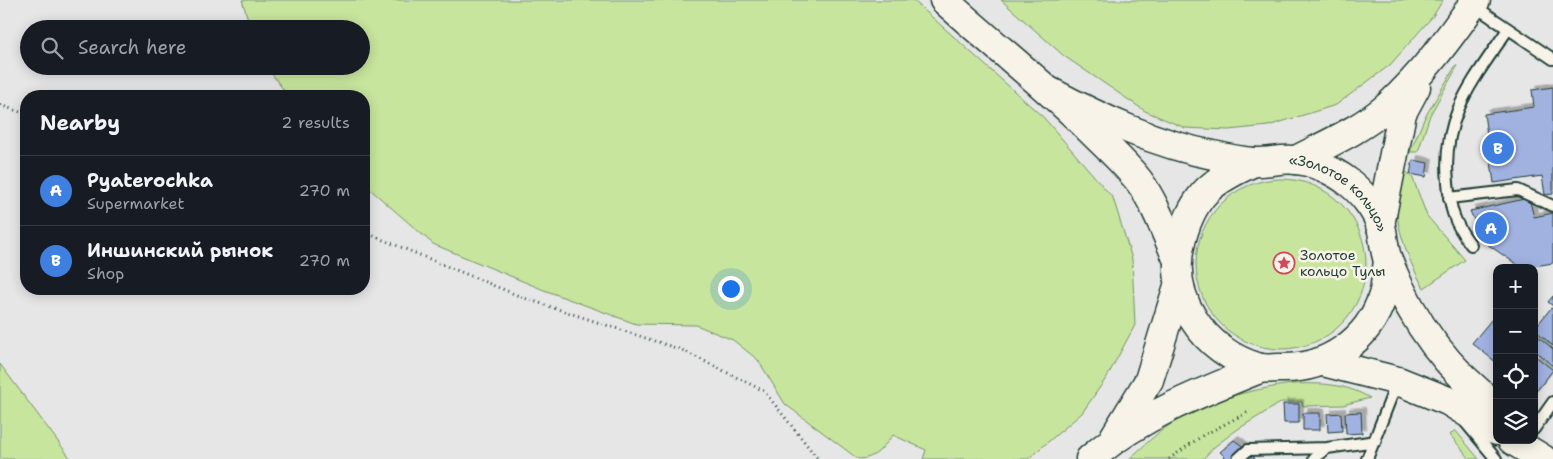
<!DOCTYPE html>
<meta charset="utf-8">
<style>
:root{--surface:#171b24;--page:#242831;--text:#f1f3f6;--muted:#9ea1a6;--line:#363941;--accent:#d1495b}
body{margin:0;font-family:"Shantell Sans",sans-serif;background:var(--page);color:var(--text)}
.controls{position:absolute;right:15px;bottom:15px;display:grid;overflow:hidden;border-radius:10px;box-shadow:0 2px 12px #0003}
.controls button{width:45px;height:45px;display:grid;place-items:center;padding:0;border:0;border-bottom:1px solid var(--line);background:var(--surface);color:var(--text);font:25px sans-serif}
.you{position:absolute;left:730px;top:288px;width:18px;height:18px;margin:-12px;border:4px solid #fff;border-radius:50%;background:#1a73e8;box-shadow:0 0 0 8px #1a73e833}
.badge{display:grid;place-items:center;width:32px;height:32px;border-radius:50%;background:var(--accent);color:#fff;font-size:16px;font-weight:700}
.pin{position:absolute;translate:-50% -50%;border:2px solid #fff;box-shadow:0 1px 5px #0006}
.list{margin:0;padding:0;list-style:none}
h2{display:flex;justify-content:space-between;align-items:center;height:65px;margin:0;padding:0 20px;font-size:21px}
h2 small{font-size:16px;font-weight:400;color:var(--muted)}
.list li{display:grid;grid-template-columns:32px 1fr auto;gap:15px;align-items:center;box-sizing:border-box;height:70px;padding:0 20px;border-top:1px solid var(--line)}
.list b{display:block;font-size:19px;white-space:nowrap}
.list p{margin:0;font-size:16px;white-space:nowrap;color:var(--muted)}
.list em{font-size:16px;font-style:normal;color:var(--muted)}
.icon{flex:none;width:28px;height:28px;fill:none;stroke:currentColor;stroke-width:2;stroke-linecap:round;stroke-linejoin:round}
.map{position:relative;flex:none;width:1553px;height:459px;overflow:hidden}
.search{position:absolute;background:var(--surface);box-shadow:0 2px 12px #0003;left:20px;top:20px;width:350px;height:55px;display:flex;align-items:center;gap:12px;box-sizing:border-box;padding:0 18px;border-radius:28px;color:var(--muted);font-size:19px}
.panel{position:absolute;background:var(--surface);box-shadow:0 2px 12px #0003;left:20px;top:90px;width:350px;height:205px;border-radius:20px}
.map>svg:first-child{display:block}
.green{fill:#c7e59d;stroke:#739168}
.building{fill:#a1b2e1;stroke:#1f3d34;filter:url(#shadow)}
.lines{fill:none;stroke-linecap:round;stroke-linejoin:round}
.lane-casing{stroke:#1f3d34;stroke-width:14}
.primary-casing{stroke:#1f3d34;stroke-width:31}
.highway-casing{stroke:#1f3d34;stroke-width:31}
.path{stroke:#1f3d34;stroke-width:3;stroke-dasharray:1 4;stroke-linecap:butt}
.lane{stroke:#f7f3e8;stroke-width:10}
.primary{stroke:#f7f3e8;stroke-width:28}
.highway{stroke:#f7f3e8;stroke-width:28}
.labels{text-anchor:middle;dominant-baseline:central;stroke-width:5;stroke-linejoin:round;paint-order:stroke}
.street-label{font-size:14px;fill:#1f3d34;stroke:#f7f3e8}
.poi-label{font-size:14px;fill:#1f3d34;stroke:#f7f3e8;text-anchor:start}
</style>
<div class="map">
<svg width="1553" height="459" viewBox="0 0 1553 459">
<defs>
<filter id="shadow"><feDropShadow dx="4.5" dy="-4.5" stdDeviation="0" flood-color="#0004"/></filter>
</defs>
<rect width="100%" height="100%" fill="#e6e6e7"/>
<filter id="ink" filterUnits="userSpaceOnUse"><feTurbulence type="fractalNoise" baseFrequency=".02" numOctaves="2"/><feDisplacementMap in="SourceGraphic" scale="10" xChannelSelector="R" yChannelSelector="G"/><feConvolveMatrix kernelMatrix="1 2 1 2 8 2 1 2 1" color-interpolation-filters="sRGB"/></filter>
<g filter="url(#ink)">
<!-- green -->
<path class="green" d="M242,0H913L1044,118L1113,198L1132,259L1135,325L1107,377L1082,413L1028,459H923L926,450L893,435C882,448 876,459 858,459L785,404L758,360L733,340L696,325L636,324L544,290L433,244L364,184V96H288L266,66H361V29H251Z
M1001,0H1443L1433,16L1390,65L1336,105L1268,126L1228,130L1185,128L1145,111L1064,56Z
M1456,65L1457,67L1430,115L1418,152H1410L1425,117Z
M1404,171L1412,176L1427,216L1465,260L1424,288C1411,267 1393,222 1397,198C1398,189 1402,179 1404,171Z
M1196 264a85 85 0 1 1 170 0a85 85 0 1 1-170 0Z
M0,364L71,459H0Z
M1292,384C1320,383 1345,383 1370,398L1343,405L1303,406L1302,402H1282L1238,429L1214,447L1203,459H1129C1142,448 1154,435 1168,426C1204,400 1249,390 1292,384Z
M1455,430L1479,459H1470L1450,435Z"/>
<!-- building -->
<path class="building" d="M1553,87V194L1545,195L1542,176L1494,183L1484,114L1534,107L1532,90Z
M1413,160L1428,163L1426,177L1410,174Z
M1529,198L1534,217L1553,213V263L1522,268L1484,242L1470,211Z
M1553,296V306L1548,302Z
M1551,308L1553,310V346L1534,329Z
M1492,319L1497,323V363L1472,343Z
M1534,333L1553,349V366L1534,350Z
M1534,355L1553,370L1534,394Z
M1283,404H1299V423H1284Z
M1361,412L1362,433L1346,434L1345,413Z
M1303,413H1320V430H1303Z
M1341,413L1342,431L1328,432L1327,414Z
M1234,440L1248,450L1255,459H1227L1220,452Z"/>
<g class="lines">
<!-- lane casing -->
<g class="lane-casing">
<path id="lane" d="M1473,5L1553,59
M1449,198L1518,190L1553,206
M1471,245C1454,223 1450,210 1448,182C1441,116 1474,80 1508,29
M1466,423L1496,459
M1534,429L1553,402
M1238,459L1248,450L1327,448L1376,441
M1314,459L1327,448
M1367,459L1397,382"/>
</g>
<!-- primary casing -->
<g class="primary-casing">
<path id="primary" d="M1296,160C1327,144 1362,129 1388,106C1422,75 1450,37 1476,0
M1380,225L1402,113L1416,87
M1114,437L1149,380L1178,286
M1090,459C1139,416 1202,392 1262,368"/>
</g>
<!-- highway casing -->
<g class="highway-casing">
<g id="highway">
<path d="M944,0C992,44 1043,83 1089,129C1106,146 1124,162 1139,181C1155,203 1165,231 1176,256"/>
<path id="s1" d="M1051,92C1102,119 1156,144 1213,155C1226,158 1240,161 1254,162C1267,163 1282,158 1295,160C1312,161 1334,171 1347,181C1361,191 1376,210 1381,226C1384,238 1384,252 1389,263C1412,320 1447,370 1497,406"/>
<path d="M1254,162C1214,180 1194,193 1182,238C1165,296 1203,352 1260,368C1266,369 1273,368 1279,368C1326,370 1369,341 1383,295C1386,285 1386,272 1388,262"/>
<path d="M1323,362L1398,381L1448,401L1497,431"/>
<path d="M1512,440L1543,459"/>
</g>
</g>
<!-- path -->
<path class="path" d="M0,105L26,114
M364,232L524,298L682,350L764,391L818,459
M1169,459L1202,436L1250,411"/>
<!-- lane -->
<use href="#lane" class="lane"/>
<!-- primary -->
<use href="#primary" class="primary"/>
<!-- highway -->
<use href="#highway" class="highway"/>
</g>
</g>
<!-- icons -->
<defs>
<g id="sight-ring" transform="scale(1.125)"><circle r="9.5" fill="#f7f3e8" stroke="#d1495b" stroke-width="1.5"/><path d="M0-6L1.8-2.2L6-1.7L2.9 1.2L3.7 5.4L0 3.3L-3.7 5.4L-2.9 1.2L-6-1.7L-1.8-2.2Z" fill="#d1495b"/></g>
</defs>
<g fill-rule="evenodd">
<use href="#sight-ring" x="1284" y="263"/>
</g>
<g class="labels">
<!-- street labels -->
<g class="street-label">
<text stroke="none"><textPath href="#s1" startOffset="314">«Золотое кольцо»</textPath></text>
</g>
<!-- poi labels -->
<g class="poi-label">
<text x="1300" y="255">Золотое<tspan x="1300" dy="16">кольцо Тулы</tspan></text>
</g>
</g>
</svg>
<div class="controls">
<button>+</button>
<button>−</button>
<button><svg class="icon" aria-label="locate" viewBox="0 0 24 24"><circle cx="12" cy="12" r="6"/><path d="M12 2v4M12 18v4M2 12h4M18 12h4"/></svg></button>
<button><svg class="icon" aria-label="layers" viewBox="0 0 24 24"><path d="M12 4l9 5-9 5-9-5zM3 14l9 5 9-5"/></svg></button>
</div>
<div class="you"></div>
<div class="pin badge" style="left:1491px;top:228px;background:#3f7fe0">A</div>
<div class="pin badge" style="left:1498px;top:148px;background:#3f7fe0">B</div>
<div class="search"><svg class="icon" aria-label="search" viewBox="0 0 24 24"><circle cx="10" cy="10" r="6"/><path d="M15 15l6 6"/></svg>Search here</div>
<section class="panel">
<h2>Nearby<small>2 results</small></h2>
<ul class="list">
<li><span class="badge" style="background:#3f7fe0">A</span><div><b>Pyaterochka</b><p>Supermarket</p></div><em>270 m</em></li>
<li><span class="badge" style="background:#3f7fe0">B</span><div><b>Иншинский рынок</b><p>Shop</p></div><em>270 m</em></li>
</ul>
</section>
</div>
